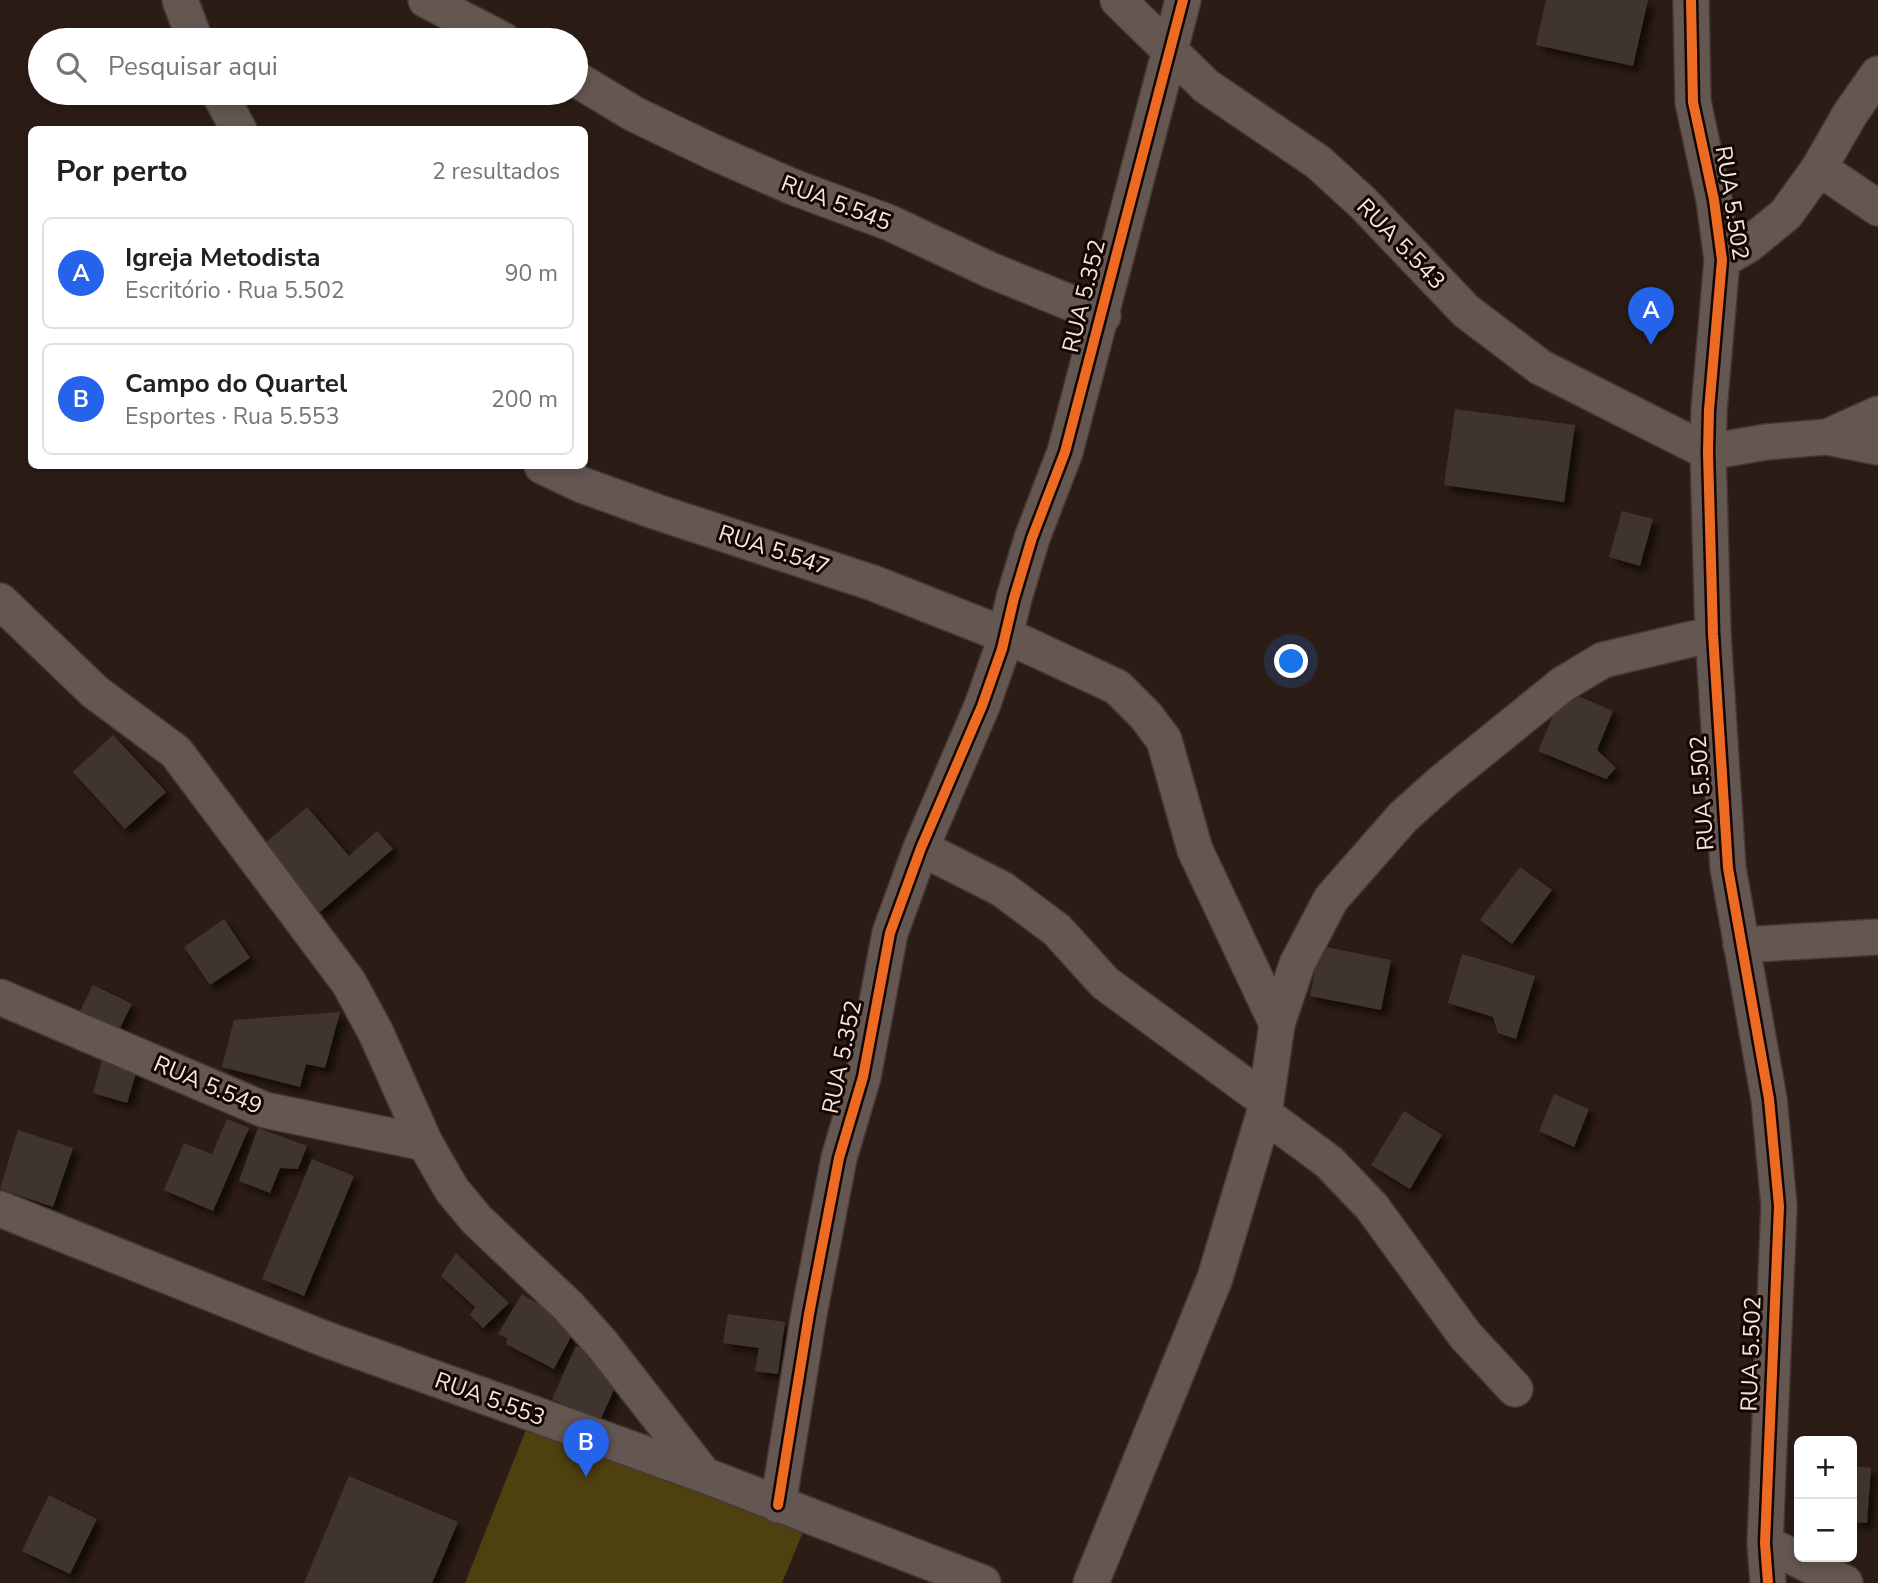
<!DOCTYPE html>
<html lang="pt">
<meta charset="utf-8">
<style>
:root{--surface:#fff;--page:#f2f2f2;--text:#202124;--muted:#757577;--line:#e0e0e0;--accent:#2563eb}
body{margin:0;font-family:"Nunito Sans",sans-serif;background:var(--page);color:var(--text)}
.controls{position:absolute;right:21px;bottom:21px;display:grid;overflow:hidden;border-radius:10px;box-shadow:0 4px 10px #0003}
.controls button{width:63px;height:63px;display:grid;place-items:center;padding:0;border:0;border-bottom:2px solid var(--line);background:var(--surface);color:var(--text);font:35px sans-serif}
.you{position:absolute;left:1292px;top:662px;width:24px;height:24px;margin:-18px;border:5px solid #fff;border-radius:50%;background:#1a73e8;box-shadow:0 0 0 10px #1a73e833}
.badge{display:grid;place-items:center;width:46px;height:46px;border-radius:50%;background:var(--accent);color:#fff;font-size:23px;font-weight:700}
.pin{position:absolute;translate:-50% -58px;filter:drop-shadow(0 2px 4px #0008)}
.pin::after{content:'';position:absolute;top:37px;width:24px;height:21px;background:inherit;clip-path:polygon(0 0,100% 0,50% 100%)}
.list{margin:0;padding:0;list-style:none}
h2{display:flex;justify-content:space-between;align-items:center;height:91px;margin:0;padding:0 28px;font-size:30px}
h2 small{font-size:23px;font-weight:400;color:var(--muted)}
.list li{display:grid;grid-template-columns:46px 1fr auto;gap:21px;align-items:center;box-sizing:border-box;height:112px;margin:0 14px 14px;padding:0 14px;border:2px solid var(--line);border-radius:10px}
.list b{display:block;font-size:26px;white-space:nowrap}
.list p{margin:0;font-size:23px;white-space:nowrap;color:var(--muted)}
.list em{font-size:23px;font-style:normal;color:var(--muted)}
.icon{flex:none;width:38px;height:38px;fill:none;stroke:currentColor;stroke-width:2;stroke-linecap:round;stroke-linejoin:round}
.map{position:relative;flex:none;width:1878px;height:1583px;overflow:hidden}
.search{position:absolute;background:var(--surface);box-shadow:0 4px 10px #0003;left:28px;top:28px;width:560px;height:77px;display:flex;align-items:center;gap:18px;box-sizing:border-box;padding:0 24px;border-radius:38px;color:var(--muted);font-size:26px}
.panel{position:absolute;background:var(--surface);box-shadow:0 4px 10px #0003;left:28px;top:126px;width:560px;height:343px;border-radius:10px}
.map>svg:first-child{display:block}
.green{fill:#4f4010}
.building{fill:#41362f;filter:url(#shadow)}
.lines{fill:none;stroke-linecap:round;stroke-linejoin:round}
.minor-casing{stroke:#453834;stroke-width:38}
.minor{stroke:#645752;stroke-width:35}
.cycleway-casing{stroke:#130704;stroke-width:15}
.cycleway{stroke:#ed6a23;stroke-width:10}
.labels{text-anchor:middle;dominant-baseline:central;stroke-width:6;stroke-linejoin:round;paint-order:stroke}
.street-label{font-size:23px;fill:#f8e4dd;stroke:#130704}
</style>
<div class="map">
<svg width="1878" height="1583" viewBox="0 0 1878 1583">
<defs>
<filter id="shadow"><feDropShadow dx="6" dy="6" stdDeviation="3.5" flood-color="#0009"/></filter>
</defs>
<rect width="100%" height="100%" fill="#2c1c16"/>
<!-- green -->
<path class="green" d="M529,1422L803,1532L782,1583H465Z"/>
<!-- building -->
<path class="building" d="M1546,0H1648L1633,66L1536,45Z
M1455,409L1575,425L1564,502L1444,485Z
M1622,511L1653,519L1640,566L1609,557Z
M1564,690L1613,711L1597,750L1616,768L1606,779L1538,751Z
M113,735L166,792L125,829L73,772Z
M307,807L349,856L377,831L393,849L319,913L262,846Z
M1520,867L1552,890L1512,944L1480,920Z
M224,919L250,958L210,985L184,947Z
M1320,946L1391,960L1381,1010L1310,996Z
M1462,954L1535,976L1516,1039L1498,1033L1493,1017L1448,1003Z
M93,985L132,1004L115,1038L76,1019Z
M340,1012L325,1068L306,1064L300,1087L222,1067L234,1020Z
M104,1053L139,1063L127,1103L93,1093Z
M1554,1094L1589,1109L1574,1147L1539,1131Z
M1404,1111L1442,1135L1410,1189L1371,1165Z
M227,1119L249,1128L213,1211L164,1190L184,1143L212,1154Z
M258,1128L307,1146L298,1169L280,1168L270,1193L239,1181Z
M18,1130L73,1148L53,1207L0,1189Z
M312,1159L354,1176L304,1296L262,1279Z
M456,1253L509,1303L483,1328L470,1315L475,1307L441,1276Z
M522,1294L576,1327L554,1369L506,1344L507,1338L498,1334Z
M728,1314L785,1322L778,1374L755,1371L759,1348L723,1343Z
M576,1346L593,1354L589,1360L621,1374L600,1421L552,1399Z
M1852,1466L1871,1468L1867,1523L1852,1522Z
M349,1476L458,1522L432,1583H304Z
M49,1495L97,1519L70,1574L22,1551Z"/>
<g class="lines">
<!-- minor casing -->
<g class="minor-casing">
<path id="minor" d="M180,0L195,40
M426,0L503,40
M1118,0L1206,86L1318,162L1363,203L1466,311L1540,367L1708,452L1766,442L1827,437L1878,414
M1691,0L1693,102L1714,200L1722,260L1709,410L1708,452L1713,634L1728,868L1769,1099L1779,1206L1765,1543L1768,1583
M576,79L634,114L713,152L793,187L890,223L990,270L1103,316
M219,93L239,130
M1819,168L1878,208
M1722,260L1748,245L1786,214L1819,168L1850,114L1878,74
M1827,437L1878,447
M542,466L582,485L657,512L873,583L1005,635L1117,687L1146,716L1164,740L1195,850L1277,1024
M0,601L95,692L176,752L349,983L376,1033L425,1143L452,1190L477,1220L568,1306L602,1344L704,1475
M921,848L1002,889L1057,930L1105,983L1265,1100
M1741,945L1878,937
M0,997L265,1110L425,1143
M1264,1114L1329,1162L1372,1207L1465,1335L1515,1389
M0,1209L325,1339L704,1475L983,1583
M778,1505L809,1314L839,1158L863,1077L890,933L921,848L982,706L1002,649L1014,598L1032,538L1065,452L1183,0
M1765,1543L1845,1583
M1091,1583L1215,1278L1264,1114L1277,1024L1297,964L1331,899L1403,817L1442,782L1563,684L1603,660L1713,634"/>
</g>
<!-- minor -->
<use href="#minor" class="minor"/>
<!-- cycleway casing -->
<g class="cycleway-casing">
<path id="cycleway" d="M1691,0L1693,102L1714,200L1722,260L1709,410L1708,452L1713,634L1728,868L1769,1099L1779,1206L1765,1543L1768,1583
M778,1505L809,1314L839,1158L863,1077L890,933L921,848L982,706L1002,649L1014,598L1032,538L1065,452L1183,0"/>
</g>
<!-- cycleway -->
<use href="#cycleway" class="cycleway"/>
</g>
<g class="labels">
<!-- street labels -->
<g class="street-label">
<text transform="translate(836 203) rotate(21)">RUA 5.545</text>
<text transform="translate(1732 203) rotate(81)">RUA 5.502</text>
<text transform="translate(1401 244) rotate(46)">RUA 5.543</text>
<text transform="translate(1084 296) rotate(-76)">RUA 5.352</text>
<text transform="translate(774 550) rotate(18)">RUA 5.547</text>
<text transform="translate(1702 793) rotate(-94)">RUA 5.502</text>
<text transform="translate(842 1057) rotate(-78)">RUA 5.352</text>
<text transform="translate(208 1085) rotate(23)">RUA 5.549</text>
<text transform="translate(1751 1354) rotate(-88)">RUA 5.502</text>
<text transform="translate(490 1399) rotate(20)">RUA 5.553</text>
</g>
</g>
</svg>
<div class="controls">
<button>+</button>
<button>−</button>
</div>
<div class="you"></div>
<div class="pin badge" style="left:1651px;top:345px">A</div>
<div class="pin badge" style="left:586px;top:1477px">B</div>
<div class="search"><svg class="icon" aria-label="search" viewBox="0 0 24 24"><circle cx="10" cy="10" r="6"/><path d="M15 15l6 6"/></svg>Pesquisar aqui</div>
<section class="panel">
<h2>Por perto<small>2 resultados</small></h2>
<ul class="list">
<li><span class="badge">A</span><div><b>Igreja Metodista</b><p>Escritório · Rua 5.502</p></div><em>90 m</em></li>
<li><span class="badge">B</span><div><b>Campo do Quartel</b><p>Esportes · Rua 5.553</p></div><em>200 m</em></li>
</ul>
</section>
</div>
